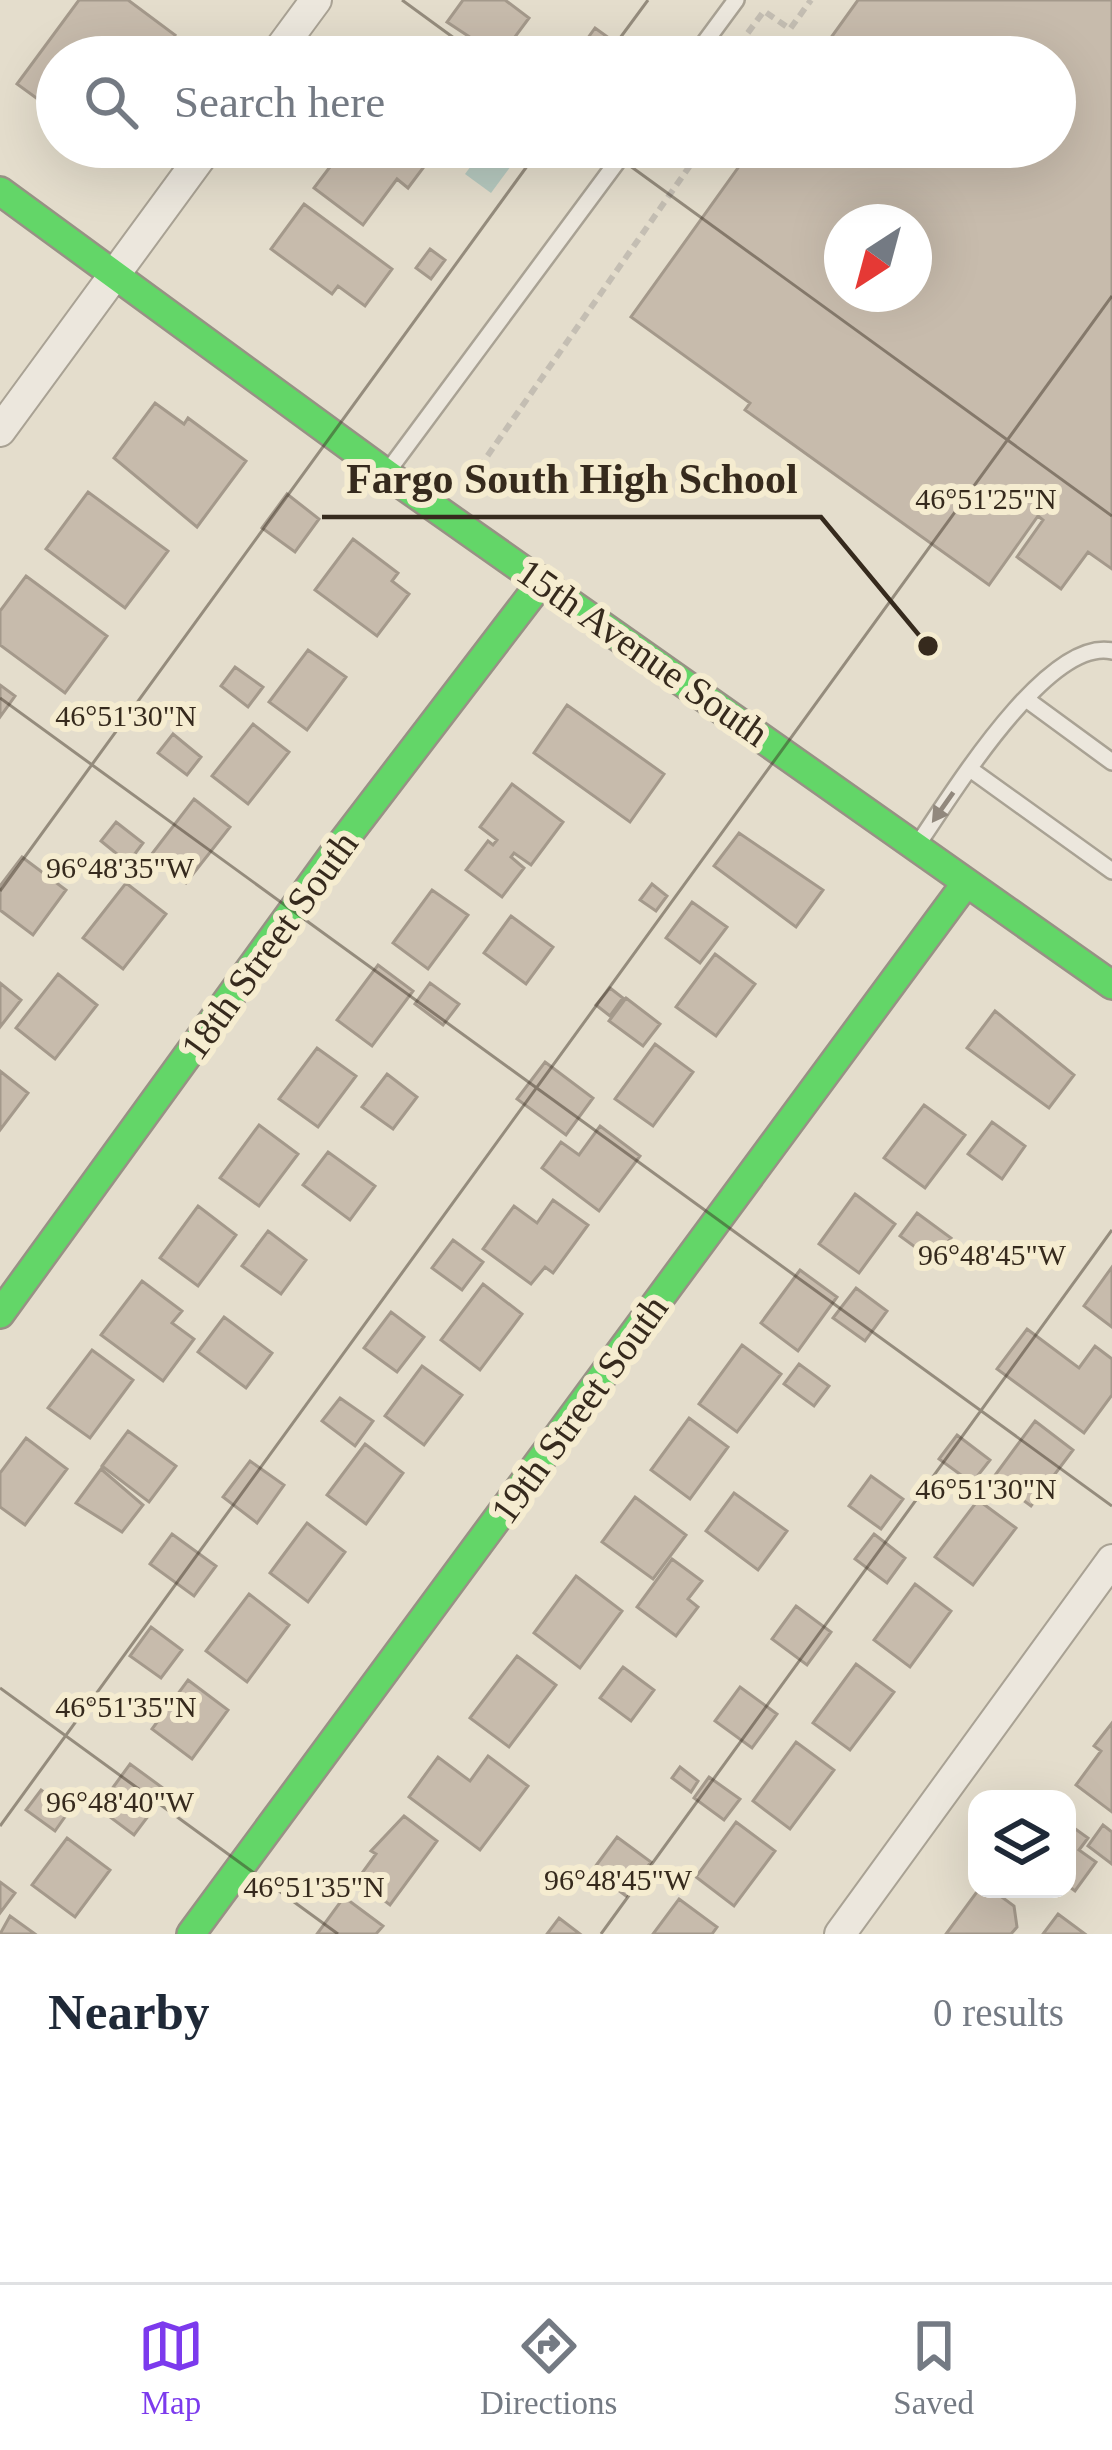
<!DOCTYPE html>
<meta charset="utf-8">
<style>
:root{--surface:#fff;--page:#f2f2f3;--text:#1f2937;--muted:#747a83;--line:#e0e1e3;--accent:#7c3aed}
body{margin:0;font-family:Georgia,serif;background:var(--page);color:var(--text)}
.controls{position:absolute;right:36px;bottom:36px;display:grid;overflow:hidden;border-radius:24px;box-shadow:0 12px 48px #0002}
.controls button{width:108px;height:108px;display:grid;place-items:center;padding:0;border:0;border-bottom:3px solid var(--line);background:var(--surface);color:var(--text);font:60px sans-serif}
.compass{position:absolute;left:824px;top:204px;width:108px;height:108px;border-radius:50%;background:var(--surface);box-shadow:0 12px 48px #0002;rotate:216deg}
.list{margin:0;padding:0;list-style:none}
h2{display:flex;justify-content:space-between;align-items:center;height:156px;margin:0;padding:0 48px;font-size:51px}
h2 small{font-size:39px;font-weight:400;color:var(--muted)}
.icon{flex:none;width:66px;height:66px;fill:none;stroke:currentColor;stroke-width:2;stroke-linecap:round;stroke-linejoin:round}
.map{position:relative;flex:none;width:1112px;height:1934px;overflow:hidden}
.search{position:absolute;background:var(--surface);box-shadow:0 12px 48px #0002;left:36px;right:36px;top:36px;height:132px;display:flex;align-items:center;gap:30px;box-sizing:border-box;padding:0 42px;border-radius:66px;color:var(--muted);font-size:45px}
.sheet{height:348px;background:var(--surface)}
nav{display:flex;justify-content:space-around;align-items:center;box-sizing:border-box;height:168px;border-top:3px solid var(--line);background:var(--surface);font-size:33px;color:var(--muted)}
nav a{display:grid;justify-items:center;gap:6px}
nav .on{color:var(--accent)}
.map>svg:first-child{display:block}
.water{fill:#b6c9bf}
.building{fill:#c7bbac;stroke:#a4998b;stroke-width:3;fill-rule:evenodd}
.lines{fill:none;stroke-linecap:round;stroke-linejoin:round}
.lane-casing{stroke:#a9a294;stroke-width:20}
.street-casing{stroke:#a9a294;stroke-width:34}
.fast-casing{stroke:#989185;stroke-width:32}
.path{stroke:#c4beb3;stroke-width:6;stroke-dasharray:9 6;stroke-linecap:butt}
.lane{stroke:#ece7dd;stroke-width:15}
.street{stroke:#ece7dd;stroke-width:30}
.fast{stroke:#63d668;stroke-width:27}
.oneway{fill:#91887d}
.ticks{fill:none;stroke:#362a1d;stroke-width:3;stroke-opacity:0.45}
.labels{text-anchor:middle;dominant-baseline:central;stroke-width:12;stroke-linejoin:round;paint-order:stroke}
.street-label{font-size:39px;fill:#362a1d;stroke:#f5ecd0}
.ticks-label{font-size:30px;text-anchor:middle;fill:#362a1d;stroke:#f5ecd0;stroke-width:12;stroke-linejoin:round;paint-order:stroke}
.leader{fill:none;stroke:#362a1d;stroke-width:4.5}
.callout-dot{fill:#362a1d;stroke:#f5ecd0;stroke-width:4.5}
.callout-label{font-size:42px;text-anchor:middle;font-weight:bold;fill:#362a1d;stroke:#f5ecd0;stroke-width:12;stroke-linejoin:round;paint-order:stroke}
</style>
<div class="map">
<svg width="1112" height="1934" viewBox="0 0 1112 1934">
<rect width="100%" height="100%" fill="#e4ddcc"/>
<!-- water -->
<path class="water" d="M485,147H525L491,193L465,174Z"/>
<!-- building -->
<path class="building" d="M79,0H128L175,35L159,57H57V113L17,84Z
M463,0H505L529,18L500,57L447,22Z
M858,0H1112V569L1088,552L1061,589L1017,557L1043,520L1038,516L989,585L745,410L750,403L631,317L753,147H1055V57H817ZM842,222H914V294H842Z
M595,28L609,38L598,53L585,42Z
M345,147H411L429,160L408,188L397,179L363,225L314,188Z
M304,204L392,269L365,306L338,286L332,294L271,249Z
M430,249L445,260L431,279L416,268Z
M155,403L184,424L188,418L246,461L197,527L114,458Z
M88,492L168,551L125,608L46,549Z
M287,494L319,519L295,552L262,528Z
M353,539L398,573L392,581L409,594L377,636L315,590Z
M26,576L107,636L65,693L0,645V611Z
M308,650L346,677L307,730L269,702Z
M235,667L263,687L248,707L221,686Z
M0,685L15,696L0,717Z
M567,705L664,774L630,822L534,753Z
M253,724L289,752L248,804L212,776Z
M173,734L201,757L187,775L158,753Z
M512,784L563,822L531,865L514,853L511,857L524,868L502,897L466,870L488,841L493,845L497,840L480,827Z
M194,799L230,827L186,883L151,855Z
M116,822L143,843L128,863L101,841Z
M739,833L823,890L796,927L714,866Z
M22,857L66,890L33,935L0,910V886Z
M126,883L166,914L123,969L83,938Z
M652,884L667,896L656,911L640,900Z
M432,890L468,915L428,969L393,943Z
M692,902L727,927L700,963L666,938Z
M511,916L553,947L526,984L484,953Z
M715,954L755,984L716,1036L676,1007Z
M378,965L413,991L372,1046L337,1020Z
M58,974L97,1005L55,1059L16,1028Z
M0,983L21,1000L0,1027Z
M430,983L459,1004L443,1025L415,1004Z
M610,988L623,998L610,1016L596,1005Z
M626,998L660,1024L643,1046L609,1021Z
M995,1011L1074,1075L1049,1108L967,1048Z
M655,1044L693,1072L653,1126L615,1099Z
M317,1048L356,1076L318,1127L279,1099Z
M545,1062L593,1098L566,1135L517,1099Z
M0,1071L28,1093L0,1130Z
M387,1074L417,1097L393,1129L362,1107Z
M924,1105L965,1135L925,1188L884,1158Z
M992,1122L1025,1146L1002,1179L968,1154Z
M259,1125L298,1154L259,1206L220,1178Z
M600,1126L640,1156L599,1211L542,1168L561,1142L579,1155Z
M328,1152L375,1186L350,1220L303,1185Z
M855,1194L895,1224L859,1273L819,1244Z
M553,1200L588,1225L553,1273L545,1267L531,1284L483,1249L514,1206L537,1223Z
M198,1206L236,1235L198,1286L160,1258Z
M917,1213L951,1238L934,1261L900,1236Z
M268,1231L306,1260L281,1294L242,1266Z
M453,1240L483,1262L462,1290L432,1268Z
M1112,1267V1327L1084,1306Z
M800,1270L837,1297L798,1351L761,1323Z
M142,1281L182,1311L172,1323L194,1339L163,1381L101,1335Z
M483,1284L522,1314L480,1370L441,1340Z
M856,1288L887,1311L865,1341L833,1318Z
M391,1312L424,1337L397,1372L364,1348Z
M224,1317L272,1353L246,1388L198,1352Z
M1027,1329L1079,1368L1095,1346L1112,1359V1395L1084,1433L997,1369Z
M742,1345L781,1374L737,1432L699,1404Z
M92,1350L133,1380L90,1438L48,1408Z
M799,1364L829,1386L814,1406L784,1384Z
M422,1366L462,1395L424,1445L385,1416Z
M340,1398L373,1421L355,1446L322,1421Z
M689,1418L728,1447L690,1499L651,1470Z
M1035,1421L1073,1450L1031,1506L993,1478Z
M128,1431L176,1466L149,1502L102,1466Z
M957,1435L990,1460L972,1483L939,1459Z
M26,1438L67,1469L25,1525L0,1507V1473Z
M365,1444L403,1473L366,1524L327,1495Z
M250,1461L284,1485L257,1523L223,1497Z
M101,1469L143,1505L122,1532L76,1503Z
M871,1476L903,1499L881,1529L849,1506Z
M734,1493L787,1531L758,1570L706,1531Z
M635,1497L686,1535L653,1579L602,1542Z
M978,1500L1016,1528L973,1585L935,1557Z
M307,1523L345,1552L308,1602L270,1573Z
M172,1534L216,1566L194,1596L150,1564Z
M874,1534L905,1558L887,1583L855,1559Z
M672,1559L702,1581L688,1599L698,1607L676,1636L637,1607Z
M576,1576L622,1611L580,1668L534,1633Z
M915,1584L951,1611L910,1667L874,1640Z
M249,1594L289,1625L247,1682L206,1651Z
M796,1606L831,1632L807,1665L772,1639Z
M151,1627L182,1650L161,1678L130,1656Z
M517,1656L556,1685L509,1747L470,1718Z
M856,1664L894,1692L850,1750L813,1723Z
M623,1667L654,1690L631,1721L600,1698Z
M188,1680L228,1710L192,1759L152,1729Z
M740,1687L777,1714L752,1748L715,1721Z
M1112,1723V1812L1076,1785L1101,1751L1094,1746Z
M796,1742L834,1770L790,1829L753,1801Z
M488,1756L528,1786L480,1850L409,1797L438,1757L470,1781Z
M130,1764L167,1791L134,1835L98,1808Z
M680,1767L698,1781L691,1792L672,1778Z
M709,1777L740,1799L724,1820L694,1798Z
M41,1790L69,1811L55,1831L26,1810Z
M404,1816L437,1841L390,1905L357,1880L376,1854L371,1851Z
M736,1822L775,1851L734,1906L696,1877Z
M1067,1823L1088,1838L1079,1850L1096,1862L1075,1891L1067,1885Z
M1103,1825L1112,1832V1864L1088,1846Z
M617,1837L651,1862L626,1896L592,1871Z
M67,1838L110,1870L75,1917L32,1885Z
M0,1882L15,1893L0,1913Z
M979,1889H991L1014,1906L1017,1927L1011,1934H946Z
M344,1897L383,1926L376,1934H317Z
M679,1899L717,1927L712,1934H653Z
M1058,1914L1085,1934H1043Z
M10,1916L35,1934H0Z
M559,1918L580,1934H547Z"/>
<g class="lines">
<!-- lane casing -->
<g class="lane-casing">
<path id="lane" d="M694,57L736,0
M388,471L628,147
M1026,699L1112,762
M970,769L1112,871
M918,844C951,796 1047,637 1112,651"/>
</g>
<!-- street casing -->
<g class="street-casing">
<path id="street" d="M274,57L316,0
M0,431L208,147
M840,1934L1112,1560"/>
</g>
<!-- fast casing -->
<g class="fast-casing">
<path id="fast" d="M0,191L387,474L1112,985
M0,1314L335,852L543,580
M191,1934L966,883"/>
</g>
<!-- path -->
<path class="path" d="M730,57L764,11L790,29L811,0
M479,468L689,167L690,147"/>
<!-- lane -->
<use href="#lane" class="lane"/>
<!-- street -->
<use href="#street" class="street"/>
<!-- fast -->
<use href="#fast" class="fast"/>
</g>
<!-- one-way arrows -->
<defs><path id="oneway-solid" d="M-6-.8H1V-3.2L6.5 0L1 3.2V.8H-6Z" transform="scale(3)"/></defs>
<use class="oneway" href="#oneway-solid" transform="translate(943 807) rotate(125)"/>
<!-- ticks -->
<path class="ticks" d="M402,0L480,57M606,57L648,0M604,147L1112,516M0,698L1112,1506M0,891L541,147M0,1688L338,1934M0,1826L1112,296M601,1934L1112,1230"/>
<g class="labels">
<!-- street labels -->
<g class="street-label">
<text transform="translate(643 652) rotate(35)">15th Avenue South</text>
<text transform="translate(269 945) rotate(-54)">18th Street South</text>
<text transform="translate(579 1409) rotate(-54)">19th Street South</text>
</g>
</g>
<g class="ticks-label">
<text x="986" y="509">46°51'25"N</text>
<text x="126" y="726">46°51'30"N</text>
<text x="120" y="878">96°48'35"W</text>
<text x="992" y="1265">96°48'45"W</text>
<text x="986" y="1499">46°51'30"N</text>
<text x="126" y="1717">46°51'35"N</text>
<text x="120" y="1812">96°48'40"W</text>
<text x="618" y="1890">96°48'45"W</text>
<text x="314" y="1897">46°51'35"N</text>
</g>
<!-- callouts -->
<path class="leader" d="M928 646L821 517H322"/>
<circle class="callout-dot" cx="928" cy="646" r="12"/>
<g class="callout-label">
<text x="572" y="493">Fargo South High School</text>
</g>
</svg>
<div class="controls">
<button><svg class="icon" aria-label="layers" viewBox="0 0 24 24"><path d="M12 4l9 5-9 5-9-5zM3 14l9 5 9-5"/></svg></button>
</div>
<svg class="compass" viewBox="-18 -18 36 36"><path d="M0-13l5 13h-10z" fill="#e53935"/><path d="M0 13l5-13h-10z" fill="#747a83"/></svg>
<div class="search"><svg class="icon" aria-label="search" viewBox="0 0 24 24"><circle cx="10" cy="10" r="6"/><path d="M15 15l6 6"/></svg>Search here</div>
</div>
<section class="sheet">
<h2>Nearby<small>0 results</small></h2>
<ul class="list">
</ul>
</section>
<nav>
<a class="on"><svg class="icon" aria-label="map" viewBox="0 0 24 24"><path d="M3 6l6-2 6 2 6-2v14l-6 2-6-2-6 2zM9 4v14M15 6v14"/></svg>Map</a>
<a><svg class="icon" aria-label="directions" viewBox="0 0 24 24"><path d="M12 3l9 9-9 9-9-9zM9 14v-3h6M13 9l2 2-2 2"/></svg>Directions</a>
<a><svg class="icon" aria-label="saved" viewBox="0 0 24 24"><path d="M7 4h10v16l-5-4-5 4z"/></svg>Saved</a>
</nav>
